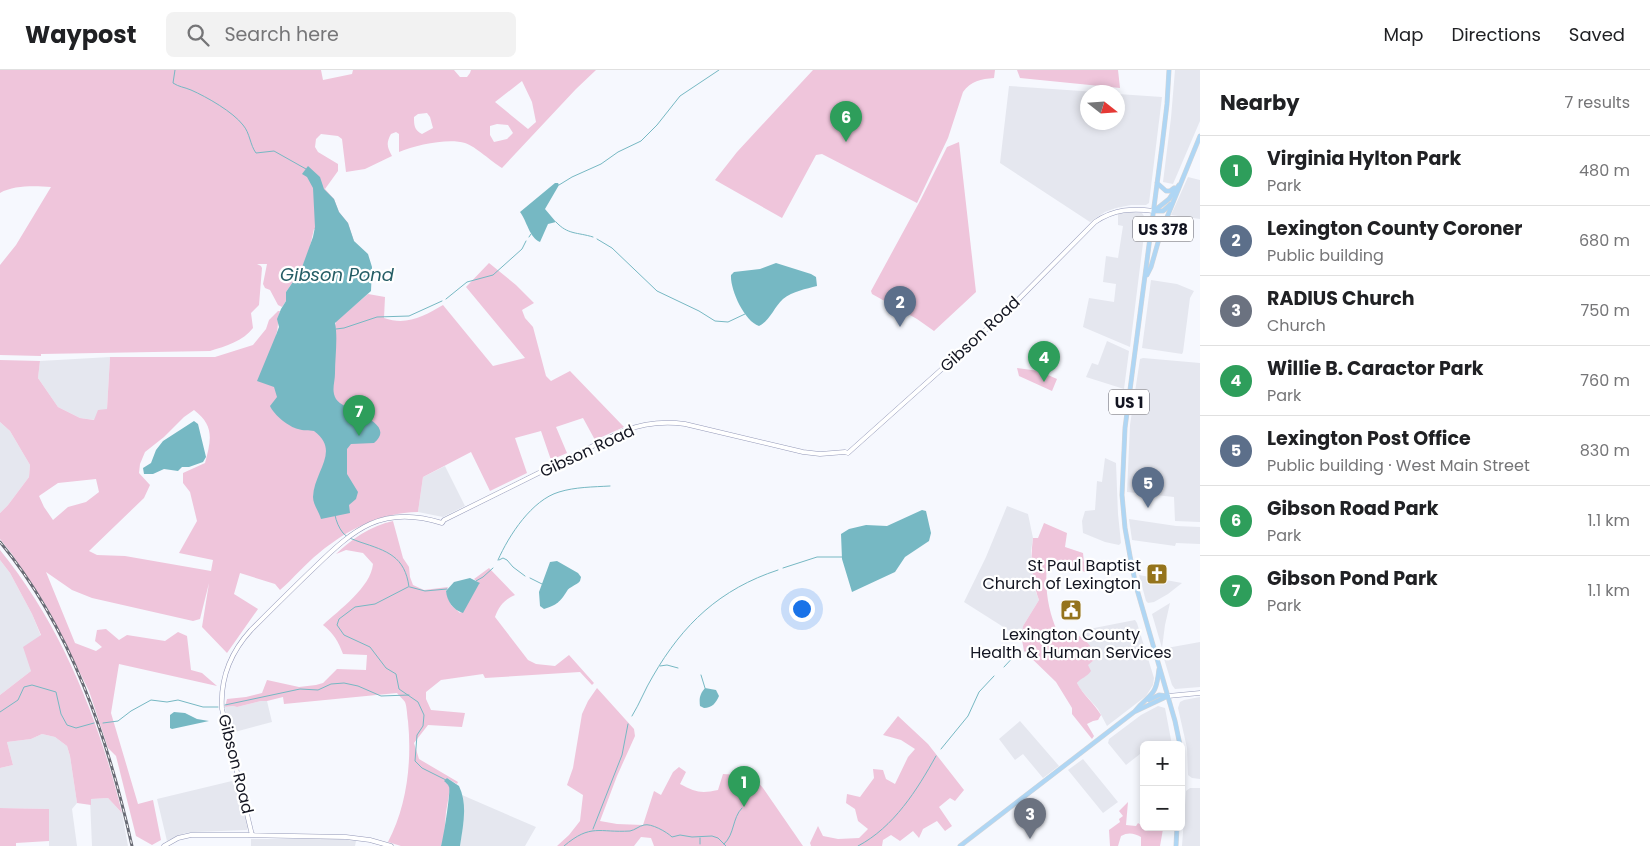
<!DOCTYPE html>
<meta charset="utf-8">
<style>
:root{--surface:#fff;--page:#f2f2f2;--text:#202124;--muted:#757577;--line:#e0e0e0;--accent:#ea580c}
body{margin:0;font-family:Poppins,sans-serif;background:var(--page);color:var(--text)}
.controls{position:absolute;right:15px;bottom:15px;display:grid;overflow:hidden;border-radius:8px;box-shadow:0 2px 8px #0003}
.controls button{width:45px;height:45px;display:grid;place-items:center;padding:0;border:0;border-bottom:1px solid var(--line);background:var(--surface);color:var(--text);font:25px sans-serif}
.compass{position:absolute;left:1080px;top:15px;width:45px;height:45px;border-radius:50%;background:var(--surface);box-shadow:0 2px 8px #0003;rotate:107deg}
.you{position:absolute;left:801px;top:538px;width:18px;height:18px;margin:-12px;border:4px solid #fff;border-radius:50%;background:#1a73e8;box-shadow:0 0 0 8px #1a73e833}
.badge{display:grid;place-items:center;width:32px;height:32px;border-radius:50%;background:var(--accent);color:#fff;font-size:16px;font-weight:700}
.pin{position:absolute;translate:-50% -41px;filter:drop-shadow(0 1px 2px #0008)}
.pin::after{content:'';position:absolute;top:26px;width:18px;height:15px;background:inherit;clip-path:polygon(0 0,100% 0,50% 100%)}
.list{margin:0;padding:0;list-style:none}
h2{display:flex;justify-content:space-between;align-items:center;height:65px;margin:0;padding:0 20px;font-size:21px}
h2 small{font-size:16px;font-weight:400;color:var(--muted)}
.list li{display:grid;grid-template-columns:32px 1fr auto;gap:15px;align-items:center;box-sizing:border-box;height:70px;padding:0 20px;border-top:1px solid var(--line)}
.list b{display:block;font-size:19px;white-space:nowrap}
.list p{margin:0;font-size:16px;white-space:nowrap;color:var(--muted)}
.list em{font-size:16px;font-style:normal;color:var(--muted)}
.icon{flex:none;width:28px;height:28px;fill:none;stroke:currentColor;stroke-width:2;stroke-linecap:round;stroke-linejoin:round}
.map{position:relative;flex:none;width:1200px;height:776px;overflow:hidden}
header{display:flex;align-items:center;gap:30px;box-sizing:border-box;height:70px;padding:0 25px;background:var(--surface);border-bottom:1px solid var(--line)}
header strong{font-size:24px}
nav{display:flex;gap:28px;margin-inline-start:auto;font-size:18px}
.search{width:350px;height:45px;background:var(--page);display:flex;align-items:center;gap:12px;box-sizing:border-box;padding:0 18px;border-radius:8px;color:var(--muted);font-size:19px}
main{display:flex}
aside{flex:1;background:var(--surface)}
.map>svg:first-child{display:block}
.built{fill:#e5e7ef}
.green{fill:#efc5db;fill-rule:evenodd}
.water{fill:#76b8c3}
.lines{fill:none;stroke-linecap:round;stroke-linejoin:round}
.stream{stroke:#76b8c3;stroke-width:1}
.secondary-casing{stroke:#9499b8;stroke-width:5}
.primary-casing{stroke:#d5d5d7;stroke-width:5}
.secondary{stroke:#fff;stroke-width:4}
.primary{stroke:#afd6f4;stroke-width:4}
.rail-casing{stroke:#696b75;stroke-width:3}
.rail{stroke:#fff;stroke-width:1;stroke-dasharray:4;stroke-linecap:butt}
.labels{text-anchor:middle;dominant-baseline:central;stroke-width:4.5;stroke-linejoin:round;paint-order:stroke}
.shield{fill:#fff;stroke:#5a5b64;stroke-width:1}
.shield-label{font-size:15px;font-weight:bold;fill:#131521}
.street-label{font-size:16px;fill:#131521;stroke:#fff}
.poi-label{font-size:16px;fill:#131521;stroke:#fff;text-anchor:end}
.water-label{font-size:18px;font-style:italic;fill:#255d65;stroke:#fff}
</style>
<header>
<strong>Waypost</strong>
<div class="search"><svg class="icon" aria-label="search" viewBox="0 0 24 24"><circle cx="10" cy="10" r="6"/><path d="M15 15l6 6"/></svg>Search here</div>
<nav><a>Map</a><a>Directions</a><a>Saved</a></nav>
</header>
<main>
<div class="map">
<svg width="1200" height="776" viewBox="0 0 1200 776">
<rect width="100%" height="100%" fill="#f6f8fe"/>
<!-- built -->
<path class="built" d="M1175,0H1200V51L1173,114L1163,112L1171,48Z
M1009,16L1096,22H1088V52H1118V24L1162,27L1149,133L1146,135H1131L1116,138L1105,142L1090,152L1000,93Z
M1188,107L1200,110V149L1171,145Z
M1131,142L1142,143L1146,149L1130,277L1083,257L1089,228L1114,232L1116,214L1103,212L1106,186L1118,188L1123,156L1118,155V144Z
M1151,210L1177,214L1194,221L1190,228L1183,282L1182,284L1142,278Z
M1107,271L1129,281L1124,319L1086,307L1092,293L1098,295Z
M110,287L107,339L95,350L80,348L58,337L38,308L40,291Z
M1143,288L1200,293V452L1175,451L1174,427L1127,422L1130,355L1140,289Z
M0,352L10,361L30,395L29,407L8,435L0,443Z
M1105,388L1116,393L1118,444L1121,473L1119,475L1105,472L1083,463L1082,451L1085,441L1095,440L1097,411L1102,412Z
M445,396L465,436L443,447L418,442L423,407Z
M1007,436L1028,444L1033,468L1031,481L1034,517L1039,530L1023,556V565H1016L964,532L986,487Z
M1129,449L1176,456L1200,457V474L1176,473L1175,476L1132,470Z
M0,490L10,503L32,544L41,566L31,601L0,625Z
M1139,505L1182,513L1168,524L1154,532L1148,533L1146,531Z
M1170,533L1165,555L1162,578L1152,544Z
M1135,550L1137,553L1154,608L1153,615L1146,626L1107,656L1098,639L1081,620L1077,613L1094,582L1080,565L1084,560Z
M1200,572V617L1175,619L1172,615L1161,579Z
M1200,627V709L1192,708L1188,705L1187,678L1178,638L1180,632L1184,630Z
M261,631H267L272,652L231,663L227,651L225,637L233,636L237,637Z
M1158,636L1165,638L1172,675H1144V687L1140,684L1126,695L1108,673L1109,669L1141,645Z
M1020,651L1059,696L1043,708L1023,684L1015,690L999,669Z
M42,664L55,667L67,676L70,686L77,733L72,739L77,776H49V739L0,738V698L13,695L7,672L31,669Z
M1083,689L1118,732L1103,743L1068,700Z
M236,710L249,756L247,760L195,762L185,763L167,771L157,729Z
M1190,718H1200V776H1182L1186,721Z
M462,725L536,757L525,776H460L464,748Z
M108,728L122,743L128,776H92L90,729Z
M251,769H340L356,771L355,776H251Z"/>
<!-- green -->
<path class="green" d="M0,0H321L323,10L352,4L353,0H454L460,7H467L470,3L471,0H596L576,19L502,98C492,92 475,76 465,73C448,68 416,75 399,82V64L396,62L391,64C386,73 387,77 392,86L365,99L346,102L342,69L338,66L321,64L316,69L315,77L318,82L338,94V101L325,119L334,129L339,142L348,153L354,171L314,159L309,181L301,200L286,222V231L282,237L278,235L270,220L265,218L263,214L267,194H257L261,196L262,198L259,235L251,243L253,258C243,271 226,276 210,281L41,284V286L0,285V195L16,175L51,117C35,116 14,115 0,123ZM522,11L532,32L536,52L528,59L495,32ZM427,43L430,47L433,58L422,64C414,60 414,55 414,47L418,44ZM497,54L508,55L513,63L507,69L494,72L490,65V56Z
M813,0H995L994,8C981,9 971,11 963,22L948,68L917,133L822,84L816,85L782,148L715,110L737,82Z
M1017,0H1118L1120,18L1020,8Z
M959,72L976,222L934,261L917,249L872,224L871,221L921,129L947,77Z
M489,193L516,215L534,233L522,240L525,248L533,257L546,306L551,311L570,301L624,357L595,370L583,348L556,357L567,383L551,390L541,361L515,368L527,403L490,421L471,382L423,407L418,442C380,443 348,459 319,483C305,494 293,509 280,520L275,514L240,503L234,524L258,539L227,583L202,557L209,513L200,549L193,551L92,528L72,520L46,502L75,573L96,581L102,577L95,571L97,560L106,559L119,570L127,565L165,571L178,562L187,566L191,600L202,603L217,616L119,594L111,643L138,734L153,730L161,770L152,775L136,766L116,686L108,678L89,621L47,537L12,484L0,469V443L8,435L29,407L30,395L10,361L0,352V290L40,291L38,308L58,337L80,348L94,350L98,340L107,339L110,287H215L253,275L266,259L269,250L278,241H280C277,250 279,257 276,265L335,256L336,251L368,224L385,227L384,248C407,256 424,246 443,235L493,296L525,288L466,217ZM194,340C215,356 211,370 205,393L183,403V413L190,422L197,451L179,483L213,490L211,501L125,486L97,485L89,481L144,428L150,415L139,403L140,394L145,382L164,367L184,347ZM96,409L99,422L86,432L68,437L53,450L44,437L39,426L58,413Z
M1017,298L1039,301L1057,309L1052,321L1019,306Z
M393,451L403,488L409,497L410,507L413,515L424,520L448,517L446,521L451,535L460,543L479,513L474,509L489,498L515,525C504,530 499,536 495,547L528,590L536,594L555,596L569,585L594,613L592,615L580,602L485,608L483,604L441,610L426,622V629L431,640L465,643L462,657L428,655L414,673L419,689L458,712L457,714L447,708L450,719L446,742L444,767L441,776H401L388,772C407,736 412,692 408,651C407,645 407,637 405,632C403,629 399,626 397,623L284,634L283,627L267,631H261L237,637L233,636L225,637L227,629L246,627L262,623L267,610L299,617L316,615L323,613L337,599L366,600L367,585L343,584C338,571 334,564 323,555C339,540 371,517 373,494L363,483L346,480L336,484C352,469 370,456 393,451Z
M1044,453L1067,463L1065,477L1083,483L1085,502L1048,488C1044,514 1047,539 1058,563L1064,565L1070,562C1083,566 1094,575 1094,590L1088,595L1091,601C1087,607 1081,608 1077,613C1083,625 1094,633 1101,645L1098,650L1093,651L1087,654L1094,666L1092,669L1072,644V638L1056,612L1024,581L1022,570L1023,556L1039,530C1032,511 1030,489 1033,468H1038Z
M0,480C61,555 99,649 122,743L108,728L91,729V735L77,733L70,686L67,676L55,667L42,664L31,669L7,672L13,695L0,698V625L31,601L23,577L41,565L32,544L10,503L0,490Z
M597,618L634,659L635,666L617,706L600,751L617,754L643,755L654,721L661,725L673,702L679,697L686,702L680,714C695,722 701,724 718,720L723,704L742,705L755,709L763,718L803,776H654L651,768L641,767L634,776H557L569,765L580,751L583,725L567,715L573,698L582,644L588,631Z
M898,646L928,674L964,720L955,731L950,728L939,737L952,756L945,761L937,751L923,759L919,768L913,761L900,771L891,765L883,770L882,776H811L810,773L818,756L823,766L838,769L859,768L868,759L858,751L855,739L846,733L847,724L860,727L874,708L873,699L883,700L886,709L895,714L908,687L915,679L901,670L883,665Z
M1128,732L1126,755L1136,756L1138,753L1144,757L1163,759L1160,776H1141V767C1134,763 1128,762 1121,766L1118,776H1110L1109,760L1120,752L1119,749L1123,746L1119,741Z
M0,738L49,739V771L16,773V776H0Z"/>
<!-- water -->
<path class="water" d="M308,96L320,107L324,119L334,129L339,142L348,153L354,171L368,184L372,197L371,221L335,253C338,267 335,288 335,303C335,313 331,320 336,329C343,341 399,352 374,373L351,374L347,379V404L358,422L356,429L349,435L350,443L321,449C319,442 313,434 313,427C314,401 341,381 314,361C309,360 303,361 298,359C289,357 274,345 270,336L277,327L274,317L257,311L276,265L279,257L277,249L281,239L286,231V222L301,200L313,167L315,157L313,118L307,107L302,104Z
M555,113H558L559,115L545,139L556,152L548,154L540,172C529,167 527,151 520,142Z
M776,193L811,204L816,207L817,216C806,219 793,221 783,229C774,237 770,251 759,256C744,251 730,219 731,205L734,202L760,199Z
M194,351L198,354L206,387L203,392L189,397H182L178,401L164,399L153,404H144L143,398L151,393L156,380L163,371Z
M922,440L926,441L931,463L929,471L905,487L895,502L852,522L842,489L841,464L849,459L866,455L887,456Z
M557,491L578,503L581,507L580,511C577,515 569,517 567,521C560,532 557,535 544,539L540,536L539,522L550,492Z
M470,508L480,513L479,514L463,543C453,540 447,531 446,521L454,512Z
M705,618L716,620L719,626C716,633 712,638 704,638L700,636C699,628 700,624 705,618Z
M174,642L185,643L197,649L209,651L172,659L170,658V645Z
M447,708L459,716C468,735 463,756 460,776H441C443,771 451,721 449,717C448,714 446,713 444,711Z"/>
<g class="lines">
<!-- stream -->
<path class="stream" d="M175,0L173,13C179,17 184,17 191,20C207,27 233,42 243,55C250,63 250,75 256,83L274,81L306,99
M559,115L572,107L601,94L618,82L641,71L657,55L680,26L719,0
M556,152C568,165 577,162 593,167
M529,167L531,164
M597,169L612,178L657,221L699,241L715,251L728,252L745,244
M446,229L467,212L493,205L522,179L526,171
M336,259L344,258L377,247L409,246L442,231
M335,445C336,451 339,458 343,463C347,468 355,470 360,472C387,481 405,486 409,517
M498,490C509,465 532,430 559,422C575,417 593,417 610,416
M499,490L503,488L507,490L513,497L525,506
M783,498L817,487H842
M530,508L542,514
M476,511L483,507L493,498
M408,517L375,534L355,537L339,549L337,555L344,565L370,577L386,598L396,604L399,619L418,632L424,645L423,656L417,665L415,691L422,698L446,710
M410,517L425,521L447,519
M660,596L667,595L678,598
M1004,597L1018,582
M701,605L705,618
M225,635L300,619L318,620L331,614L344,613L358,616L381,626L409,625
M0,642L18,630L24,617L32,615L56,622L61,644L67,655L76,658L94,653
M632,646C640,633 645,619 653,606C683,554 720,519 778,500
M103,653L118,651L131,641L151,630L167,632L178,630L203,637H218
M941,679L968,646L979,622L994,606
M593,759L622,685L628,654
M700,768V774
M724,774C735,764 732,748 742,738
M564,776C591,753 599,763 630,761C635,760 639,756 644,755C651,753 667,762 672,767L680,765L692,767L712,766L718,768L726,776
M858,776C894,757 917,720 936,686"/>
<!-- secondary casing -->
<g class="secondary-casing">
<path id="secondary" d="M1168,626L1200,623
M252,765L222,639C220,608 230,583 251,560C272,539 293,518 314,498C354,459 382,434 442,453L444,450L623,361C642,354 665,351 685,354L803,382L820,384L845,382L848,383L1009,239L1095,152C1114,139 1132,138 1154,141
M164,776L178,768L191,765H247L346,767L370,770L391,776"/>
</g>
<!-- primary casing -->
<g class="primary-casing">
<path id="primary" d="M1169,0L1167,34L1162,76L1125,358L1122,425L1125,458L1130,486L1136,516L1175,651L1180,675
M1157,113L1166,121H1170L1174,118
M1154,141L1169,129L1179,115
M1154,141H1163L1171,134
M1147,205L1151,197L1161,162L1200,66
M1149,630L1159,625L1168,626
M1135,641C1151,622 1156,628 1159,599
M1181,683V708
M960,776L1134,642L1168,626
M1176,776L1177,757"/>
</g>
<!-- secondary -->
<use href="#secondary" class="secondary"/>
<!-- primary -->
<use href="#primary" class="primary"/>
<!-- rail casing -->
<g class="rail-casing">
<path id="rail" d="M0,472C71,558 108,668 132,776"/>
</g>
<!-- rail -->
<use href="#rail" class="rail"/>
</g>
<!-- icons -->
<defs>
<g id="church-square" transform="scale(1.125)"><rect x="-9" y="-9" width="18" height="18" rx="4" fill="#95741c" stroke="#fff"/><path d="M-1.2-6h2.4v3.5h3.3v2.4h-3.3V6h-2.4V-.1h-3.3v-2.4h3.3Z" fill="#fff"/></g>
<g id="civic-square" transform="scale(1.125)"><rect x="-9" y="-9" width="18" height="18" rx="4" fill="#95741c" stroke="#fff"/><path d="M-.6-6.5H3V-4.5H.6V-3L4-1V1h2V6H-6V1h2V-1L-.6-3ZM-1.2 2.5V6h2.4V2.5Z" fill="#fff"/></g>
</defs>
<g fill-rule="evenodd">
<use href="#church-square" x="1157" y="504"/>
<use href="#civic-square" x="1071" y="540"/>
</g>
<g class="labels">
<!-- shield labels -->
<g class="shield">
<rect x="1133" y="146.5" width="60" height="25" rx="4"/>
<rect x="1109" y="319.5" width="40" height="25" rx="4"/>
</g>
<g class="shield-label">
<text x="1163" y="159">US 378</text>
<text x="1129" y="332">US 1</text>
</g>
<!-- street labels -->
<g class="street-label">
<text transform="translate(980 264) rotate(-43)">Gibson Road</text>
<text transform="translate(587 381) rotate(-25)">Gibson Road</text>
<text transform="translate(236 694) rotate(76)">Gibson Road</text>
</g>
<!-- poi labels -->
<g class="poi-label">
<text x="1141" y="495">St Paul Baptist<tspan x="1141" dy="18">Church of Lexington</tspan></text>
<text x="1071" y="564" text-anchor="middle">Lexington County<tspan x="1071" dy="18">Health &amp; Human Services</tspan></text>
</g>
<!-- water labels -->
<g class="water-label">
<text x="337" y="204">Gibson Pond</text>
</g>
</g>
</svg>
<div class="controls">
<button>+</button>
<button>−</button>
</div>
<svg class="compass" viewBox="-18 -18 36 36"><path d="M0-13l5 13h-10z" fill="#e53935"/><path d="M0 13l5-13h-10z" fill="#757577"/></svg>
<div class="you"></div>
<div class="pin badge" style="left:744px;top:737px;background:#2e9e5b">1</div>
<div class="pin badge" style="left:900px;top:257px;background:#5c6f8a">2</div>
<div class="pin badge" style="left:1030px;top:769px;background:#6b7280">3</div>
<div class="pin badge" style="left:1044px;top:312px;background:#2e9e5b">4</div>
<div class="pin badge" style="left:1148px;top:438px;background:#5c6f8a">5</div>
<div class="pin badge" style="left:846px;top:72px;background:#2e9e5b">6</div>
<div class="pin badge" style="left:359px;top:366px;background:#2e9e5b">7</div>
</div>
<aside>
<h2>Nearby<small>7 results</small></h2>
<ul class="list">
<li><span class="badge" style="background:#2e9e5b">1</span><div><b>Virginia Hylton Park</b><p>Park</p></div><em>480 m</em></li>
<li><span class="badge" style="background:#5c6f8a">2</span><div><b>Lexington County Coroner</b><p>Public building</p></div><em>680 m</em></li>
<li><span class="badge" style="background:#6b7280">3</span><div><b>RADIUS Church</b><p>Church</p></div><em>750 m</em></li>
<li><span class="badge" style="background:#2e9e5b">4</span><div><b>Willie B. Caractor Park</b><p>Park</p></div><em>760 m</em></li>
<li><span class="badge" style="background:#5c6f8a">5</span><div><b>Lexington Post Office</b><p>Public building · West Main Street</p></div><em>830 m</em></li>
<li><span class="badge" style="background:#2e9e5b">6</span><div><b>Gibson Road Park</b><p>Park</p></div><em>1.1 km</em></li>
<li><span class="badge" style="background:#2e9e5b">7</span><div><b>Gibson Pond Park</b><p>Park</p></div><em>1.1 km</em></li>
</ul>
</aside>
</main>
